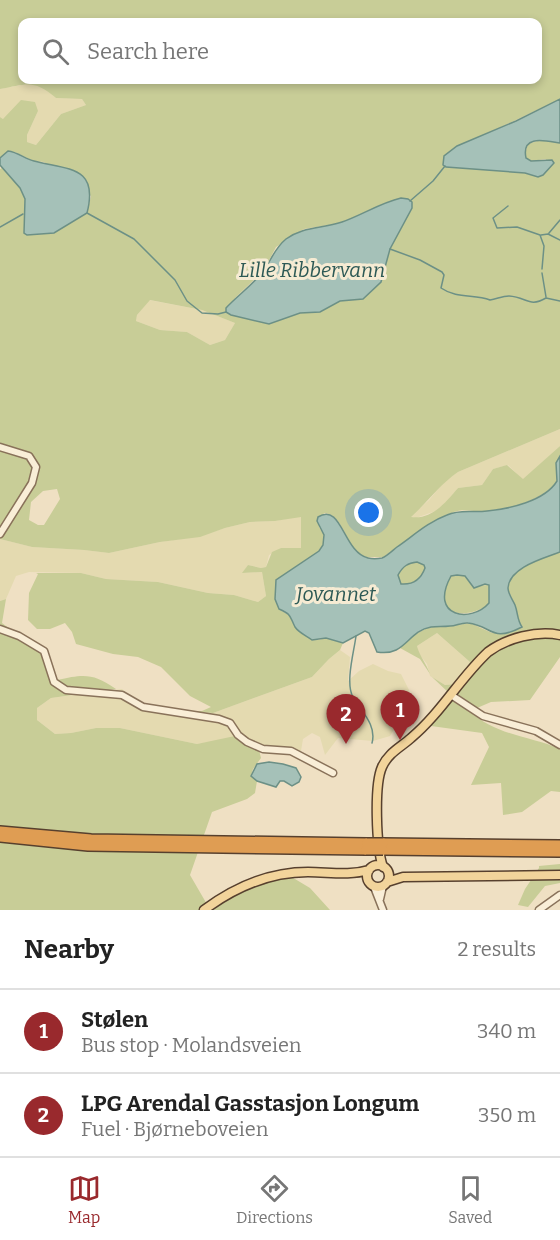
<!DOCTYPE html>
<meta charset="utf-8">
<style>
:root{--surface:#fff;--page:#f6f6f6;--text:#222;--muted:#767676;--line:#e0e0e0;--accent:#99292d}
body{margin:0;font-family:Bitter,serif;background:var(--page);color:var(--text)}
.you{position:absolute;left:369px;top:513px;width:21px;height:21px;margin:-15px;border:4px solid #fff;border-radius:50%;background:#1a73e8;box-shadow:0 0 0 9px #1a73e833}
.badge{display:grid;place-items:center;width:39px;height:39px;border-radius:50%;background:var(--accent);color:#fff;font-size:20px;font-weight:700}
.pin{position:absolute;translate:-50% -50px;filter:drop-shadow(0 2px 3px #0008)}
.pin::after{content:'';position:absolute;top:32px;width:21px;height:18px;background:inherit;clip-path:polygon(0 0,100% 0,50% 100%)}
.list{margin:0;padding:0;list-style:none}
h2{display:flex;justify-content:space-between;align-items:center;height:78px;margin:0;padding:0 24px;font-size:26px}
h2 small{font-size:20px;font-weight:400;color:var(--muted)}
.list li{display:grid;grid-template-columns:39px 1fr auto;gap:18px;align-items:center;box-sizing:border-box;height:84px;padding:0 24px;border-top:2px solid var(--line)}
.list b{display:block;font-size:22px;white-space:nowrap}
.list p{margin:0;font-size:20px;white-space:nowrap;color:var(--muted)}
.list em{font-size:20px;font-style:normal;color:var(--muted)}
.icon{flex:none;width:33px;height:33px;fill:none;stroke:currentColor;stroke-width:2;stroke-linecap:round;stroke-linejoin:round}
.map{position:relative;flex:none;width:560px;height:910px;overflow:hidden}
.search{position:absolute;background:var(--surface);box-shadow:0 3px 9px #0003;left:18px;right:18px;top:18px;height:66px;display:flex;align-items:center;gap:15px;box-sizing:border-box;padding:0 21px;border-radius:12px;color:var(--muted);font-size:22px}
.sheet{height:246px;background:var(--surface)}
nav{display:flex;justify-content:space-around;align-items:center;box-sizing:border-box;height:84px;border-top:2px solid var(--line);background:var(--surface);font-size:16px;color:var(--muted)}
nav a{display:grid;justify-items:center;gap:3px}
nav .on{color:var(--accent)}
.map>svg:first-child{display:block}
.farmland{fill:#e4dab0}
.green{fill:#c8cd97;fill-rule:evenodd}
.water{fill:#a5c1b8;stroke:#6c9086;stroke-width:1.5;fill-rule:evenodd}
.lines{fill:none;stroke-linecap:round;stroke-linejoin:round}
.stream{stroke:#6c9086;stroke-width:1.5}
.minor-casing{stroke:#89725a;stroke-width:9}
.major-casing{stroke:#57402e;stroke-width:11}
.highway-casing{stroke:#57402e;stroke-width:12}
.minor{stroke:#f9eed7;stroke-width:6}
.major{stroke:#f2d49b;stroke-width:8}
.highway{stroke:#df9d53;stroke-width:9}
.highway-bridge-casing{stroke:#57402e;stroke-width:12;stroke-linecap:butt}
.highway-bridge{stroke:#df9d53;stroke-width:9}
.labels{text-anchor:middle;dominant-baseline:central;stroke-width:6;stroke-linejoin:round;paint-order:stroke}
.water-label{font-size:20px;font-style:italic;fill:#2d5955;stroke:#f6ebd3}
</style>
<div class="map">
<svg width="560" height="910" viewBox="0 0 560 910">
<rect width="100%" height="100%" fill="#efe0c3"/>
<!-- farmland -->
<path class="farmland" d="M27,84L42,86L56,98L82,99L86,105L61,114L36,145L27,142V135L38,111L3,119L0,117V89Z
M149,300L202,310L235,323L225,340L210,345L187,332L160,330L136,321L137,315Z
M560,429V446L523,480L508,465L493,469L482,485L458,488L441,509L416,518L410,517L429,500L446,480L458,472Z
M301,516V548H281L269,555L266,567L261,568L248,565L243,573L262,572L266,596L258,602L234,595L208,593L158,582L106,579L81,573L29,572L16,576L6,599L0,601V539L32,547L84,550L109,553L160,542L200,536L225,528L250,522L275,521Z
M437,633L470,662L457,684L445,685L430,676L427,664L419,654L417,646Z
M340,650L350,657L348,681L359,671L373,664L388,671L401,674L409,690L412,713L409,720L398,723L390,736L373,741L338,738L325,755L320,737L312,733L303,739L301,751L210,742L197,744L120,728H96L71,733L55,734L37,720V708L51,698L122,689L142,706H161L185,711L213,713L312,677L329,659Z"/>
<!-- green -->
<path class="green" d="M0,0H560V99L501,127L443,165L447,167L525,173L538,177L546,159L531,161L526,158L525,153L528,144L540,140L560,143V429L458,472C440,484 427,503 411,517C432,520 446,502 458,488L482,485L493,469L507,465L523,479L560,446V456L556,463L557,481C546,499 507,510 486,512C476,512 463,508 454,512C427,524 406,541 383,557H366L357,553C346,542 342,514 324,513L319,527L324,535L323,545L279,609L293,618L295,627L318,640L326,638L343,643L340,650L329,659L312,677L213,713L187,711H202L211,707L190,696L161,667L138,657L113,654L76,644L72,632L65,623L50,629H37L28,620L29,593L38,574L36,573H81L106,579L158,582L208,593L234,595L258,602L266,596L262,572L242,573L248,565L261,568L266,567L272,552L281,548H301V517L275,521L250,522L225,528L200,537L160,542L109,553L84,550L32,547L0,539V169L2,168L20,188L25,199L24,232L27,235L54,233L87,213L91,196L44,162L33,161L15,152L0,158V117L3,119L21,100L35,102L38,111L27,135V142L36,145L61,114L86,105L82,99L56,98C34,79 27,84 0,89ZM22,22H538V80H22ZM408,199L412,202V208L390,249L381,282L363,299L340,301L320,312L300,313L269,324L231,315L235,298L264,270L276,247L304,229L341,223L363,213ZM150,300L202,310L235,323L225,340L210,345L187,332L160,330L136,321L137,315ZM57,489L60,499L44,525H38L29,520L31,502L43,491Z
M560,552V657L530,700L491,702L470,711C494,735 530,736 560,749V792L551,791L522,812L503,815L501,783L471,785L489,747L482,733L431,726L450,694L432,677L445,685L457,684L470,662L437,633L417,646C420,657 426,663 430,674L420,659L400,648L414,635L429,627L450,626L470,623L492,633L522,627C517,619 518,613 515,605C513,599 508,593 508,587C510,566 544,558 560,552Z
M417,562L424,564L425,568C421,579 413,585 401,584L398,575C403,566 408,563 417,562Z
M457,575L465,576L472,586L489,585V603C478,616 439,620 443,594C444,588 448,582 451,576Z
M6,599L2,623L41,653L57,680C84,674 93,673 116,689L51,698L37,708V720L55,734L71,733L96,728H120L197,744L235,736L258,746L261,758L253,769L251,776L257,781L255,793L247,799L212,812L190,875L208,906L268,880L290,876L310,888L330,910H0V601Z
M560,864V883L545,886L528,907L518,905L525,889L539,868V866Z"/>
<!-- water -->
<path class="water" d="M560,99V143C546,141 521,134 526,158L531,161L552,160L554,163L543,175L538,177L525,173L446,167L443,165L444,156L457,146L516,121Z
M8,151C18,152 25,159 34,161C69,170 99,166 87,213L54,233L27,235L24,233L25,199L20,188L0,165V158Z
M401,198L408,199L412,202V208L390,249L381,282L363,299L340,301L320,312L300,313L269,324L231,315L226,312V308C238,295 255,283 265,269C272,258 275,248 286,239C304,226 321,229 342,222C362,215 380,203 401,198Z
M560,456V552C545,558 509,567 508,588C508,594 513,600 515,605C518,613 517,620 522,627C491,643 493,626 468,623C462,622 456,626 450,626C443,627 437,626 431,627C407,631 406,657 377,652L369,633L365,631L343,643L326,638L312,640C307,636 299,633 295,627C289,615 292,615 279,609L275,599L276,580L319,551L323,545L324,535L317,521L318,517C342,502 343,552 368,558C372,559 377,559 382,558C387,556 392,551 397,547C413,536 428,522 447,515C460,509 473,513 487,511C509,509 545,501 557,481L556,463ZM417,562L424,565L425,568C421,579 413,585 401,584L398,575C403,566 408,563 417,562ZM457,575L465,576L474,588L485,584L489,585V603C472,623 428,618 451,576Z
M269,762L283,764L296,768L301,777L299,782L292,786L284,781H280L276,787L257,781L251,776L257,764Z"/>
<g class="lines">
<!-- stream -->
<path class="stream" d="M410,201L433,181L445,166
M508,206L493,218L497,228L517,227L540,235L544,246L542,269
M87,213L134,239L175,280L187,301L202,313L218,314L226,312
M0,227L23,214
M549,233L560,220
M541,235L548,234L560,240
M390,249L420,260L442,272L444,275L441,288C457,299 474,294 490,300C497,299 502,296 509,296C527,297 529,308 546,298L560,301
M542,273L546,297
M356,636C354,652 345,683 353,697C361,711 377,725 372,743"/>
<!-- minor casing -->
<g class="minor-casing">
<path id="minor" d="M0,447L29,456L36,467L32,483L0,534
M0,629L19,636L44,651L54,682L66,690L122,695L143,707L219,719L230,723L238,735L247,742L263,749L291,751L333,773
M451,695L483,716L536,731L560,745
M374,887L383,910
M380,899L383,886
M539,910L560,895"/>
</g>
<!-- major casing -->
<g class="major-casing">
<path id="major" d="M367 876a11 11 0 1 1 22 0a11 11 0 1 1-22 0Z
M383,867C376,847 374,785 382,767C388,753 401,747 411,738C441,713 460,678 488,652C507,638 537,630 560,635
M387,882L403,877L560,875
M204,910C235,887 269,872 308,872C329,872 349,876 369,870"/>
</g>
<!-- highway casing -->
<g class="highway-casing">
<path id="highway" d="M0,831L91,839L367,843
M0,837L88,846L366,850
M383,843L560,845
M383,850L560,852"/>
</g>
<!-- minor -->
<use href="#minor" class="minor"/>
<!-- major -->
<use href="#major" class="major"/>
<!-- highway -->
<use href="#highway" class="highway"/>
<!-- highway-bridge casing -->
<g class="highway-bridge-casing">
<path id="highway-bridge" d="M367,843H383
M366,850H383"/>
</g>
<!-- highway-bridge -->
<use href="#highway-bridge" class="highway-bridge"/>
</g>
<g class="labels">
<!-- water labels -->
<g class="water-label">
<text x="312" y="270">Lille Ribbervann</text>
<text x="336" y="594">Jovannet</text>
</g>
</g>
</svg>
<div class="you"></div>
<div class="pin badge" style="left:400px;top:740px">1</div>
<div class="pin badge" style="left:346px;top:744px">2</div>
<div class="search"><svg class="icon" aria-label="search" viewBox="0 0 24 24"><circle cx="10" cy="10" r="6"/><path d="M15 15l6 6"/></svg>Search here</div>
</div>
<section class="sheet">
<h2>Nearby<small>2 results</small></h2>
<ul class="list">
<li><span class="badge">1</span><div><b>Stølen</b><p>Bus stop · Molandsveien</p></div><em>340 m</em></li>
<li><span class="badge">2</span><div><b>LPG Arendal Gasstasjon Longum</b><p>Fuel · Bjørneboveien</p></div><em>350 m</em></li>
</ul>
</section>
<nav>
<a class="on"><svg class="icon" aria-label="map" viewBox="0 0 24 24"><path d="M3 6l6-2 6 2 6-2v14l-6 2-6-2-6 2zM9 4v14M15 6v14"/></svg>Map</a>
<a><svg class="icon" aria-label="directions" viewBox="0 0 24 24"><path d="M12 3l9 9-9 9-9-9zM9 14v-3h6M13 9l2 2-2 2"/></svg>Directions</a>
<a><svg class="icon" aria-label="saved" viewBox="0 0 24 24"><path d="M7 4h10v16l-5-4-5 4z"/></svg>Saved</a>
</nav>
